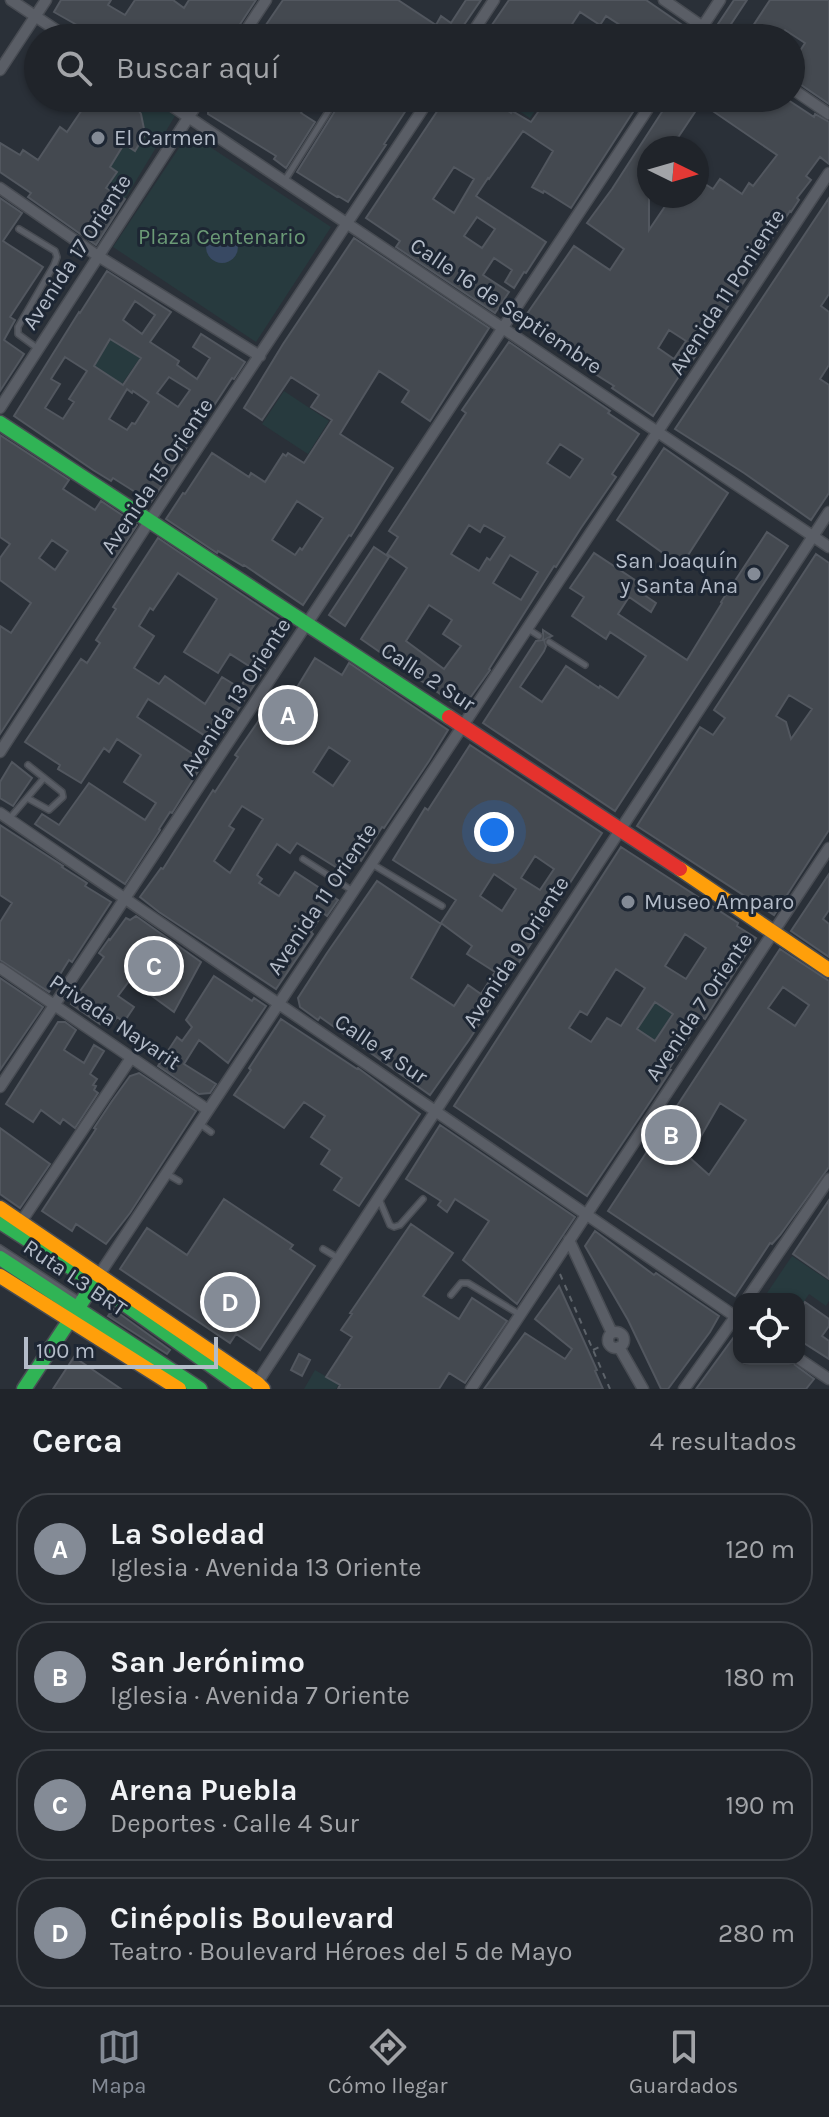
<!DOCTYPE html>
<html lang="es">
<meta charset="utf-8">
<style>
:root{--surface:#20242a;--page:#282c32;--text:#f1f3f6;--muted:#a2a4a8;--line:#3d4147;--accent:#848b96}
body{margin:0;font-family:Karla,sans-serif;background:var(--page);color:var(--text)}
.controls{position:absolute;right:24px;bottom:24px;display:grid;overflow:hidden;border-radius:16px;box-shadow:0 2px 6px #0004}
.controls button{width:72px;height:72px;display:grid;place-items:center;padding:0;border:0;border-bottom:2px solid var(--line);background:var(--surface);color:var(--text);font:40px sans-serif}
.compass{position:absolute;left:637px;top:136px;width:72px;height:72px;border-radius:50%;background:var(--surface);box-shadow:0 2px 6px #0004;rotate:95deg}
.scale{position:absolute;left:24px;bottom:20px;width:194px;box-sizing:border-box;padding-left:8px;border:4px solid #b4bcc9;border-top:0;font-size:22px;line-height:28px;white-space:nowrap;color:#b4bcc9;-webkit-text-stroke:6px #1d2633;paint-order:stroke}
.you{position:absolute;left:494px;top:832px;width:28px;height:28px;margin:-20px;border:6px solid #fff;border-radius:50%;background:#1a73e8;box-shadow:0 0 0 12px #1a73e833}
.badge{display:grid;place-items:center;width:52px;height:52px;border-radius:50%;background:var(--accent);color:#fff;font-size:26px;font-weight:700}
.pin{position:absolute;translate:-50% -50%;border:4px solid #fff;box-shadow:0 2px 8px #0006}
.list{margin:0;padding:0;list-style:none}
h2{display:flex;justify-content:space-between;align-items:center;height:104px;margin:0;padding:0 32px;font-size:34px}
h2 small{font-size:26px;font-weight:400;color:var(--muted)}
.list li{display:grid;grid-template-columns:52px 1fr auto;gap:24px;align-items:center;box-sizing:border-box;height:112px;margin:0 16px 16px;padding:0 16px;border:2px solid var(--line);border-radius:32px}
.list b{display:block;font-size:30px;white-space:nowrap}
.list p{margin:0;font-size:26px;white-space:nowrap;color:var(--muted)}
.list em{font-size:26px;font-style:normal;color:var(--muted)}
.icon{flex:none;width:44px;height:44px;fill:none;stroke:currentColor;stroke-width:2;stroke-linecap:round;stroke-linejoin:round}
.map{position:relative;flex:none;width:829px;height:1389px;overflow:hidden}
.search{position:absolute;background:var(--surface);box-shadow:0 2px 6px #0004;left:24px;right:24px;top:24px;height:88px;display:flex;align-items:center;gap:20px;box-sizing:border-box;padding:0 28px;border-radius:44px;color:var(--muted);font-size:30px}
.sheet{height:616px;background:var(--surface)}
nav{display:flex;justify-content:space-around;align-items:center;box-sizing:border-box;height:112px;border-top:2px solid var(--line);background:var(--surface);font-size:22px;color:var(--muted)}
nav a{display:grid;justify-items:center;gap:4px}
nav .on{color:var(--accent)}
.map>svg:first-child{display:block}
.green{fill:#273a3e}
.water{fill:#384963}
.building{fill:#444950;stroke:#52575f;stroke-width:2;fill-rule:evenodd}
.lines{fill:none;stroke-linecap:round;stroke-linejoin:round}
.lane-casing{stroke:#484c53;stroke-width:8}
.street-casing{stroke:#484c53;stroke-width:13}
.fast-casing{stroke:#484c53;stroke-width:17}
.slow-casing{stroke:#484c53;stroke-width:17}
.jam-casing{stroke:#484c53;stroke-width:17}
.path{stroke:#5d636a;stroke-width:2;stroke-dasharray:6 6;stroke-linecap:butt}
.lane{stroke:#5a5e66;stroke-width:5}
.street{stroke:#5a5e66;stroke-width:10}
.fast{stroke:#30b455;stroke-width:14}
.slow{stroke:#ff9f0a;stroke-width:14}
.jam{stroke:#e5322d;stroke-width:14}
.poi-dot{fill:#848b96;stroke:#1d2633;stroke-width:3}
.labels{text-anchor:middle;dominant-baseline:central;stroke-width:6;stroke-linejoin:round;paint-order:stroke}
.poi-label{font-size:22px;fill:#b4bcc9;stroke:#1d2633;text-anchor:start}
.park-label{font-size:22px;fill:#6b9a76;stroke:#1d2633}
.street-label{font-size:22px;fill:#b4bcc9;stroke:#1d2633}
</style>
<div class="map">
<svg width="829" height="1389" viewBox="0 0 829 1389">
<rect width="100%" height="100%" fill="#2a3038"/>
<!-- green -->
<path class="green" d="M103,98H149L175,116L125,199L106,188L110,167L124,144L136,150L147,131L140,126C143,118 142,106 130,104C125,103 120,106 116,104C111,103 107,100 103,98Z
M519,98H544L530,118L513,107Z
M189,133L331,227L256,342L113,247Z
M111,339L140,358L122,384L94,366Z
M284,391L329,421L308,454L262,424Z
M655,1002L673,1014L655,1041L637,1029Z
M792,1256L829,1281V1301L826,1306L809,1294L799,1309V1299H763Z
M315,1370L339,1384L336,1389H304Z"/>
<!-- water -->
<path class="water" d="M206 247a16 16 0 1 1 32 0a16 16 0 1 1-32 0Z"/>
<!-- building -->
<path class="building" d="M61,0H111L108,5L125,15L135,0H173L184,8L189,0H256L231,38H100L54,12Z
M283,0H398L436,25L441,16L451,23L466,0H481L455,38H257Z
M509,0H646L688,29L682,38H620L626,29L606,16L600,25L580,12L563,38H483Z
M734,0H747L727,30L718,24Z
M770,0H829V104L791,78V65L805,43L785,30L779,38H745Z
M90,98H103L117,105L130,104L137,108L141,114L144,129L147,131L135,151L124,144L110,167L117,172L106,188L125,199L96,245L28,197L31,193L0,172V143L20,155L23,150L38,160L60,127L67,132Z
M215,98H295L306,105L301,113L315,122L286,168L274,159L276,156L208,114V109Z
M343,98H414L384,144L386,145L348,202L338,196L337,197L297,172Z
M446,98H490L511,113L512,111L531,122L548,98H642L571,208L544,191L543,193L532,187L553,151L523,131L489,179L488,178L476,196L546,242L526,273L524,272L514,288L505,282L512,270L494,258L483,275L509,292L495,313L396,247L400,241L366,218ZM454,167L474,179L454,213L433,199ZM477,217L495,229L482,248L464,236Z
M671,98H785L814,117L815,114L829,122V164L820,157L806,176L811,180L797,198L799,200L791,212L790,211L689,366L687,364L653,416L612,388L614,386L581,365L582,362L522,321L574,246L610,270L624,249L587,223L612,189ZM701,103L777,155L753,186L749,183L742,194L720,179L713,189L697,179V196H672L649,230V148H671ZM669,330L686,341L674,359L658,348Z
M0,198L22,213L3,241L43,267L10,317L15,320L4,340L24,354L0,391Z
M829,198V294L821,306L829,312V365L820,379L829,385V493L811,520L744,473L675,429Z
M354,238L489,328L430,421L402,402L409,391L379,371L340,434L393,468L351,536L349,535L303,605L244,565L243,566L218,551L217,553L166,519L183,493L185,494L212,453L249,477L251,473L265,482L283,454L286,456L288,453L304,463L332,420L311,407L319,395L291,377L262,420L244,408L283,344ZM297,501L323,518L302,550L300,548L295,555L272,540Z
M107,271L171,312L150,342L179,361L177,365L197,379L210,358L193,347L201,334L245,362L234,379L232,378L151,502L113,478L111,481L93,470L14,416L79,312L80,313ZM135,301L155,315L142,334L123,320ZM110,339L141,358L123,385L94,366ZM65,357L87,371L69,399L74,402L63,419L45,408L60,384L51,379ZM169,377L190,390L178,407L157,393ZM127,389L132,393L133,391L149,402L135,424L132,423L127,430L109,419Z
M509,342L610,411L608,413L639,434L612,474L616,477L581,528L556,567L554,566L489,669L490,670L462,709L361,639L407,568L387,554L398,537L389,531L466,413L462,410ZM560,444L583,459L570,478L547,463ZM469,525L480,532L484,525L505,537L490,560L487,558L479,571L451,554ZM510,555L538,572L521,600L493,583ZM429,605L452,620L443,634L461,646L444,669L406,641Z
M0,435L69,480L63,489L95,510L101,501L137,525L0,734V626L11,633L31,603L0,580V558L10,544L0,537ZM52,540L68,551L55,570L39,558Z
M664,448L728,493L681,566L617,520Z
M767,532L788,546L615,811L483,723L536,641L543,640V630L552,636L544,640L546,646L544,651L520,687L542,702L566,666L599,688L600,686L618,698L646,656L610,632L606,639L572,616L584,597L570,588L594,553L644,586L640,592L656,603L651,612L629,597L618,614L687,660L722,603L721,602Z
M158,538L289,626L264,665L266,666L260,676L216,743L148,699L137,717L196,756L206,741L214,746L172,813L170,812L159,829L160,830L125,884L35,824L42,814L59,825L89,783L145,820L156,803L124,782L141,755L117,739L109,752L104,748L81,783L58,769L60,765L25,742L81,659L87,663L100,643L96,640L116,609L113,607ZM178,573L217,599L184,652L218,673L230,654L252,668L240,688L222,677L205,704L165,676L159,684L134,668L154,636L139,626L150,608L153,610Z
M374,547L389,557L345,626L329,615Z
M816,554L829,563V830L774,915L637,826L700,727L713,735L725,718L714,710ZM789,695L812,709L791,739L786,722L776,716Z
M315,658L342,675L349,663L448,730L429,761L384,828L382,827L361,861L356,858L347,874L297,843L290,853L277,844L257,875L262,879L259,883L279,896L295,872L338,900L327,916L323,913L311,932L313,934L276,989L159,912L140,897L161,868L163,869L213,790L215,792L238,757L235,755L273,700L285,707ZM329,747L350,761L333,786L313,772ZM242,806L263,819L230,873L214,861L234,829L229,826Z
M470,745L602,833L469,1040L430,1095L320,1017L318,1020L300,1007L298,998L327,953L377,881L441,924L411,978L454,1006L468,985L481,994L495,972L467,954L472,946L441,923L456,900L393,860L425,808L428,810ZM535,856L554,869L540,890L521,878ZM494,874L516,889L502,911L480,896Z
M12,762L32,778L13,806L0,798V782Z
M0,825L63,866L62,867L87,883L85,886L111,902L72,962L69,960L49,992L0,960V922L12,903L0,895Z
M621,847L738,923L737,926L756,938L705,1019L702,1017L669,1069L671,1070L654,1096L587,1196L454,1106ZM685,934L706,948L686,979L665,966ZM616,969L645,988L621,1026L607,1018L591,1042L569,1028L580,1011L587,1015ZM655,1002L673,1014L655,1041L637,1029Z
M829,874V910L823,919L829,924V957L791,931Z
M136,916L201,962L174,1012L130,980L118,996L134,1007L124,1022L117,1017L113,1023L104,1017L100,1024L71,1004L104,957L99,953L109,939L110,940L126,918L130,920Z
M780,949L829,981V1167L780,1235L772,1244L770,1243L735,1296L608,1211ZM783,987L809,1005L795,1026L768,1008ZM720,1103L746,1120L709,1175L689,1157Z
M214,976L252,1001L254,998L266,1006L228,1063L199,1040L184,1064L216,1084L210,1093L199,1094L158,1066L177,1037L182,1041L192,1027L186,1020Z
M0,978L43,1007L0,1070Z
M281,1019L357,1069L358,1068L420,1114L359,1206L334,1190L342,1178L321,1164L330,1150L311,1137L325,1116L304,1102L284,1128L234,1095L251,1070L249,1068Z
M58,1022H65L76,1030L64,1050L84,1063L94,1045L104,1051L90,1074L97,1079L93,1085L96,1086L94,1090L98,1093L75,1128L63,1119L60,1124L41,1110L33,1122L6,1104Z
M139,1073L196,1111L130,1213L106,1244L76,1224L72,1231L42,1211L96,1129L94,1128L112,1101L130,1076Z
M440,1125L575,1217L517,1304L463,1260L489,1221L455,1199L447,1212L438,1205L441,1201L406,1179Z
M0,1128L50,1164L20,1208L0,1194Z
M224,1199L293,1245L290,1249L315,1266L260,1350L236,1334L230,1343L120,1269L147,1228L187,1255Z
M829,1200V1279L793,1254Z
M411,1224L453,1253L423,1296L459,1319L472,1298L507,1321L465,1383L449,1373L439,1389H338L340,1385L326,1377L352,1337L341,1330L352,1314L350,1313Z
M595,1231L654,1275L656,1273L719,1316L710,1332L668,1389H661L628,1320L585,1246Z
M559,1286L597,1370L595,1371L603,1389H484L525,1333L565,1359L572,1349L535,1319Z
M805,1302L829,1319V1326L822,1336L829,1341V1359L799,1340V1311Z
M113,1309L170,1350L167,1354L108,1316Z
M739,1330V1359H787L814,1379L806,1389H696Z
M299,1354L310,1360L302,1376L291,1370Z
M74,1357L121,1389H53Z"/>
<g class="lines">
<!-- lane casing -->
<g class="lane-casing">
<path id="lane" d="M285,180L333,104
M19,229L55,251L57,257L54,265L18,327V334L37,348
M528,629L539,636
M549,642L585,665
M28,765L62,792L63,797L49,810L29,799
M9,819L44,778
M303,859L353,891
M372,864L442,906
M200,1124L211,1132
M167,1174L179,1181
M379,1199L390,1225L394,1227L400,1225L423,1199
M0,1248L79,1300
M323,1249L338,1258
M451,1295L461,1283H468L519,1314"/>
</g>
<!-- street casing -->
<g class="street-casing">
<path id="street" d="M11,0L68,38
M664,0L719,38
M241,38L266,0
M469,38L494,0
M695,38L720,0
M0,70L46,0
M791,88L829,114
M160,98L829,547
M0,188L98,256L260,356
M0,408L201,98
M0,752L152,517L430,98
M0,813L739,1319
M0,968L208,1110
M0,1087L655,98
M21,1222L131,1058
M569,1240L612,1333
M99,1275L829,173
M747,1299L829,1179
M608 1340a8 8 0 1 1 16 0a8 8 0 1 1-16 0Z
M619,1347L643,1389
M799,1359L829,1379
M253,1389L829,512
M471,1389L829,848
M684,1389L738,1313"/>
</g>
<!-- fast casing -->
<g class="fast-casing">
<path id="fast" d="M0,423L449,717
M0,1222L95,1283L244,1389
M0,1258L200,1389
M24,1389L99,1276"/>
</g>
<!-- slow casing -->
<g class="slow-casing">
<path id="slow" d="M680,869L829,970
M0,1208L257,1383L263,1389
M0,1276L179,1389"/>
</g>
<!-- jam casing -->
<g class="jam-casing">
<path id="jam" d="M449,717L680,869"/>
</g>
<!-- path -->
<path class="path" d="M560,1274L610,1389
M593,1350L608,1343"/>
<!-- lane -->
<use href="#lane" class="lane"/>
<!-- street -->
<use href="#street" class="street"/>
<!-- fast -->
<use href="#fast" class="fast"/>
<!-- slow -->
<use href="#slow" class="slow"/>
<!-- jam -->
<use href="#jam" class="jam"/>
</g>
<!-- markers -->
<g class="poi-dot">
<circle cx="98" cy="138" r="8"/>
<circle cx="754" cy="574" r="8"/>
<circle cx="628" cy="902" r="8"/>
</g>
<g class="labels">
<!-- poi labels -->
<g class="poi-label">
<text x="114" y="138">El Carmen</text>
<text x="738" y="561" text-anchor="end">San Joaquín<tspan x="738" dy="25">y Santa Ana</tspan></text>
<text x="644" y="902">Museo Amparo</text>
</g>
<!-- park labels -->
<g class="park-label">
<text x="222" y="237">Plaza Centenario</text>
</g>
<!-- street labels -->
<g class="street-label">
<text transform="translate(77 252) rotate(-57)">Avenida 17 Oriente</text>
<text transform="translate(727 292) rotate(-57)">Avenida 11 Poniente</text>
<text transform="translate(506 306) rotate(34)">Calle 16 de Septiembre</text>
<text transform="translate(157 476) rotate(-56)">Avenida 15 Oriente</text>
<text transform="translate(428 677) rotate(33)">Calle 2 Sur</text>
<text transform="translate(236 697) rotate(-57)">Avenida 13 Oriente</text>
<text transform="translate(322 899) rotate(-56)">Avenida 11 Oriente</text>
<text transform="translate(516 952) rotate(-57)">Avenida 9 Oriente</text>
<text transform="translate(699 1007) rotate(-56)">Avenida 7 Oriente</text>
<text transform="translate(115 1022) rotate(34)">Privada Nayarit</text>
<text transform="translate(381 1049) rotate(34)">Calle 4 Sur</text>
<text transform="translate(75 1278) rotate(34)">Ruta L3 BRT</text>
</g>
</g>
</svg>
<div class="controls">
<button><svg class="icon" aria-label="locate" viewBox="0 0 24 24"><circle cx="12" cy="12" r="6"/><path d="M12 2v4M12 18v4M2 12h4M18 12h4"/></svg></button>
</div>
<svg class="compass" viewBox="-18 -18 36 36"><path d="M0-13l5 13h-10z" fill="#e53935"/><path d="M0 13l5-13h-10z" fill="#a2a4a8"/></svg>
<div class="scale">100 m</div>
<div class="you"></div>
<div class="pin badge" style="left:288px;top:715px">A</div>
<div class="pin badge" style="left:671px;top:1135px">B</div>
<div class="pin badge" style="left:154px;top:966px">C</div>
<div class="pin badge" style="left:230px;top:1302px">D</div>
<div class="search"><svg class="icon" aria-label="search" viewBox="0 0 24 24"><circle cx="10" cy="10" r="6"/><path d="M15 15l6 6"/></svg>Buscar aquí</div>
</div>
<section class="sheet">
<h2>Cerca<small>4 resultados</small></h2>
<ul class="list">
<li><span class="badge">A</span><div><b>La Soledad</b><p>Iglesia · Avenida 13 Oriente</p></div><em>120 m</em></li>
<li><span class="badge">B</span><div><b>San Jerónimo</b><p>Iglesia · Avenida 7 Oriente</p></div><em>180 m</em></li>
<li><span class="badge">C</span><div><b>Arena Puebla</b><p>Deportes · Calle 4 Sur</p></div><em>190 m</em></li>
<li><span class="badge">D</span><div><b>Cinépolis Boulevard</b><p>Teatro · Boulevard Héroes del 5 de Mayo</p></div><em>280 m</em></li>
</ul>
</section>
<nav>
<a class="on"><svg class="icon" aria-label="map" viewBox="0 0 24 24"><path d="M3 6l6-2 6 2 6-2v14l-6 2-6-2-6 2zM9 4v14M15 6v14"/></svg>Mapa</a>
<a><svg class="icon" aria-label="directions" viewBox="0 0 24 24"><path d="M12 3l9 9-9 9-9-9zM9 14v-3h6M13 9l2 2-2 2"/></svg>Cómo llegar</a>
<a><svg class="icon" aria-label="saved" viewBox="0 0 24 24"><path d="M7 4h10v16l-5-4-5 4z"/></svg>Guardados</a>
</nav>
